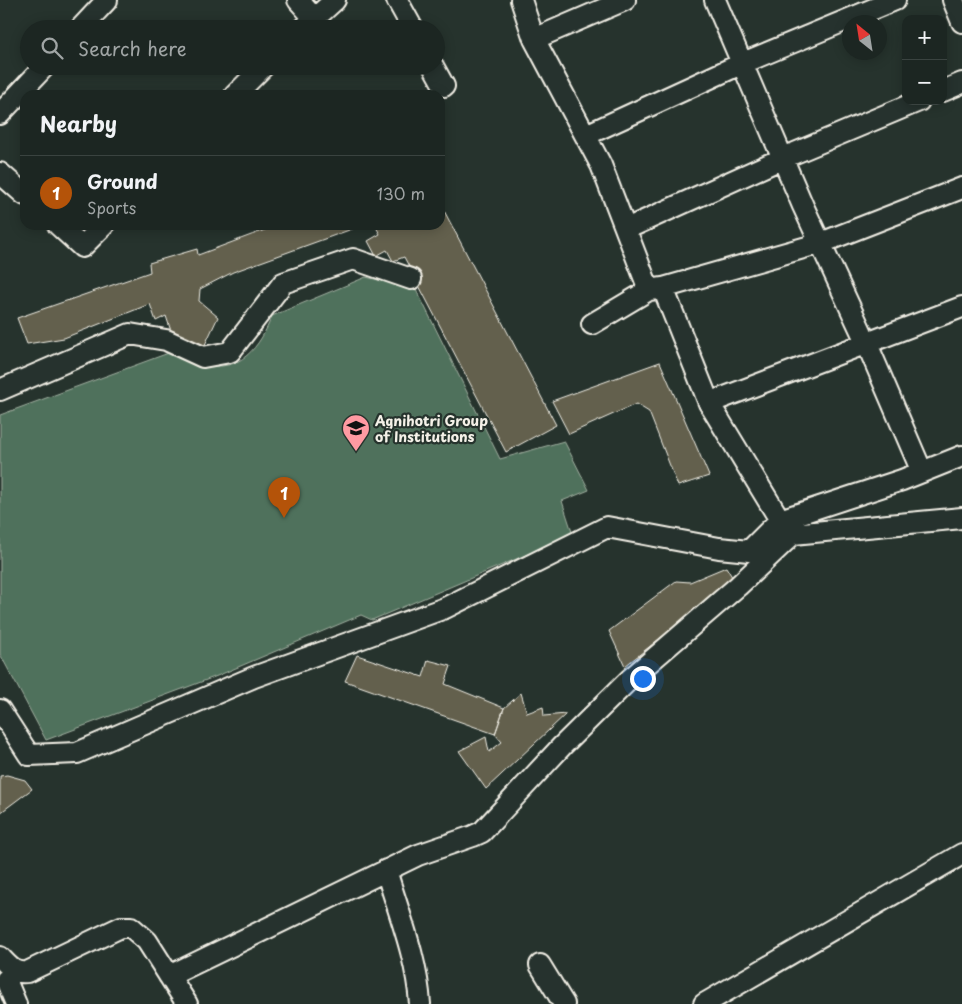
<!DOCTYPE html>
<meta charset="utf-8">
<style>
:root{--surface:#1c2622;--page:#252e2a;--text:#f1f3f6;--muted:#a0a5a5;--line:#3a4340;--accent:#b45309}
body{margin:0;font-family:"Playpen Sans",sans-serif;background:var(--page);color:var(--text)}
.controls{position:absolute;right:15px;top:15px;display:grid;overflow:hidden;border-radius:10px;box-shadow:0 2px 12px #0003}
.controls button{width:45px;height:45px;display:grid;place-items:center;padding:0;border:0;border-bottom:1px solid var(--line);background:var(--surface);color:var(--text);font:25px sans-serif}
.compass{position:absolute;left:842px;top:15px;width:45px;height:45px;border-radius:50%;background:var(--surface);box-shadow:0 2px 12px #0003;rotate:330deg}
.you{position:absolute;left:642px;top:678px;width:18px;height:18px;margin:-12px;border:4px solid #fff;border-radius:50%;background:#1a73e8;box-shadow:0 0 0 8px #1a73e833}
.badge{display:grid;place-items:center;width:32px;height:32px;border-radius:50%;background:var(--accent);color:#fff;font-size:16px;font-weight:700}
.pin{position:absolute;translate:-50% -41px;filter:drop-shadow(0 1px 2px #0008)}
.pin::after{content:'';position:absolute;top:26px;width:18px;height:15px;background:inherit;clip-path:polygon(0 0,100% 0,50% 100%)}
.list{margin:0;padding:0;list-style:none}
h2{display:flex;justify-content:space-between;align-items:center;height:65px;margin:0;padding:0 20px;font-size:21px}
h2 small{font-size:16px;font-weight:400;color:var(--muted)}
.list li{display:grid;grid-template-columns:32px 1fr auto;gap:15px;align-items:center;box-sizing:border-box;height:75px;padding:0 20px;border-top:1px solid var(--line)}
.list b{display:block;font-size:19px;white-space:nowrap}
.list p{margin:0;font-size:16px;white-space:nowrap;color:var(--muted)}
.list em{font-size:16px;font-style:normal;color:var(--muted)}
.icon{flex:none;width:28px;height:28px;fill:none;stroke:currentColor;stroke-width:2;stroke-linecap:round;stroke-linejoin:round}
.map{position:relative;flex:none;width:962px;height:1004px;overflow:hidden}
.search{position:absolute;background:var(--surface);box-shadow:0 2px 12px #0003;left:20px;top:20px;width:425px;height:55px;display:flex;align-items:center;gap:12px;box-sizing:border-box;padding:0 18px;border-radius:28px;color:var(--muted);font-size:19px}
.panel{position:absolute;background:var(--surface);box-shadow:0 2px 12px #0003;left:20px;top:90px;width:425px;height:140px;border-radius:15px}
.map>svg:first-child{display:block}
.grass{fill:#50715c;stroke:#a2b1a2}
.building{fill:#63614d;stroke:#f4f1e8}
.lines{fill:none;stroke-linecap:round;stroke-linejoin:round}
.minor-casing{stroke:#f4f1e8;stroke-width:24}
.minor{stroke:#26332d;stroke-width:20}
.labels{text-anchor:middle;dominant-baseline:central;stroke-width:4.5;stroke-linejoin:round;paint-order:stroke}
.poi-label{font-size:14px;font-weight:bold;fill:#f4f1e8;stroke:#26332d;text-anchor:start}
</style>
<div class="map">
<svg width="962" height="1004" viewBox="0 0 962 1004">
<rect width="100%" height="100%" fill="#26332d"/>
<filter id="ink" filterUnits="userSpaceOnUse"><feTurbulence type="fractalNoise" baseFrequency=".02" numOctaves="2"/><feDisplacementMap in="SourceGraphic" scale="10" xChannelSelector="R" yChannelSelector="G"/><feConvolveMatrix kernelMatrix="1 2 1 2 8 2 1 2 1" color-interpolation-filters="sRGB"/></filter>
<g filter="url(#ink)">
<!-- grass -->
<path class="grass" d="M366,277L416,289L500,459L564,441L589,490L562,501L573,535L372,620L361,615L217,676L46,740L0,654V415L174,351C183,355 193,361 203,364C240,374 260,347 272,316Z"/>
<!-- building -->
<path class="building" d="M440,203L556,425L506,452L404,257L393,261L387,250L376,256L368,241L380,234L376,227L380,225H440Z
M278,225H363L233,272L200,289L199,301L218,317L203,349L171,331L166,316L156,321L150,304L64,338L27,344L17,318L150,272L149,263L197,249L198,255Z
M660,362L709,476L678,486L649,412L636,404L569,434L552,401Z
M726,567L734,580L625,666L609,631L676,581L690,582Z
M357,655L423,677L428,660L451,666L445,684L504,708L495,734L345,681Z
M521,693L527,713L543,707L544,716L566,714L486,789L459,751L486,737L489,752L502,742L495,734L504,708Z
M7,775L25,780L32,789L0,813V776Z"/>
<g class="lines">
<!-- minor casing -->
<g class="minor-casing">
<path id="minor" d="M298,0L314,18
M397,0L413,29
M521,0L534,39L601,165L649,290L663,288L821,243L962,188
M715,0L803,206L867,344L922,472
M953,0L962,22
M80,29L107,0
M303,29L335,0
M534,39L625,0
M433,66L444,86
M943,91L962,83
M235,95L264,66
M0,114L45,66
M586,135L743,63L895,0
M0,173L25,195
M58,225L82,247L104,225
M626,229L783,158L919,101
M663,288L709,403L780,520L790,530
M592,324L649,290
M0,390L130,334L166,340L203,357L230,352L283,283L353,259L411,279
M709,403L962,307
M0,710L29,755L77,753L254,677L445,608L607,527L719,548L749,551L780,520L902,480L962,456
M386,870C399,914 417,958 420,1004
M0,957C8,965 14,974 27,972L121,927H131L147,941L187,1004
M540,965L564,1004
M169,976L418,855L473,836L482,832L562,746L630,679L738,586L793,534L962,518
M6,980L16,1004
M704,1004L962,854"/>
</g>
<!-- minor -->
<use href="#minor" class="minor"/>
</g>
</g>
<!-- icons -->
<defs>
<g id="university-pin" transform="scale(1.4375)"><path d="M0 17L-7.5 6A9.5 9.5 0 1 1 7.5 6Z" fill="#ff9aa2" stroke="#26332d"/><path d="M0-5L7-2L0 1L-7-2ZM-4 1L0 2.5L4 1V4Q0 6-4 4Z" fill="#111"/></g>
</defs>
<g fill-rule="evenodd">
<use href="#university-pin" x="356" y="428"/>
</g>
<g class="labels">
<!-- poi labels -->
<g class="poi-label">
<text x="375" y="420">Agnihotri Group<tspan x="375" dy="16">of Institutions</tspan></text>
</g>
</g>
</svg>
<div class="controls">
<button>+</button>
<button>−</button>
</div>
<svg class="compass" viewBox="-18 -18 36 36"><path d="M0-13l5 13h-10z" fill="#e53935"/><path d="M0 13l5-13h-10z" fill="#a0a5a5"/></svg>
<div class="you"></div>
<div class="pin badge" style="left:284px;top:518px">1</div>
<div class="search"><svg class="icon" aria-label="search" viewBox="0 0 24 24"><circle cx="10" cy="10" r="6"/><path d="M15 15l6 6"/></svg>Search here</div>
<section class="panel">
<h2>Nearby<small></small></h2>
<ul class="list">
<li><span class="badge">1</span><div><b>Ground</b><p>Sports</p></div><em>130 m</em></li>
</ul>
</section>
</div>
